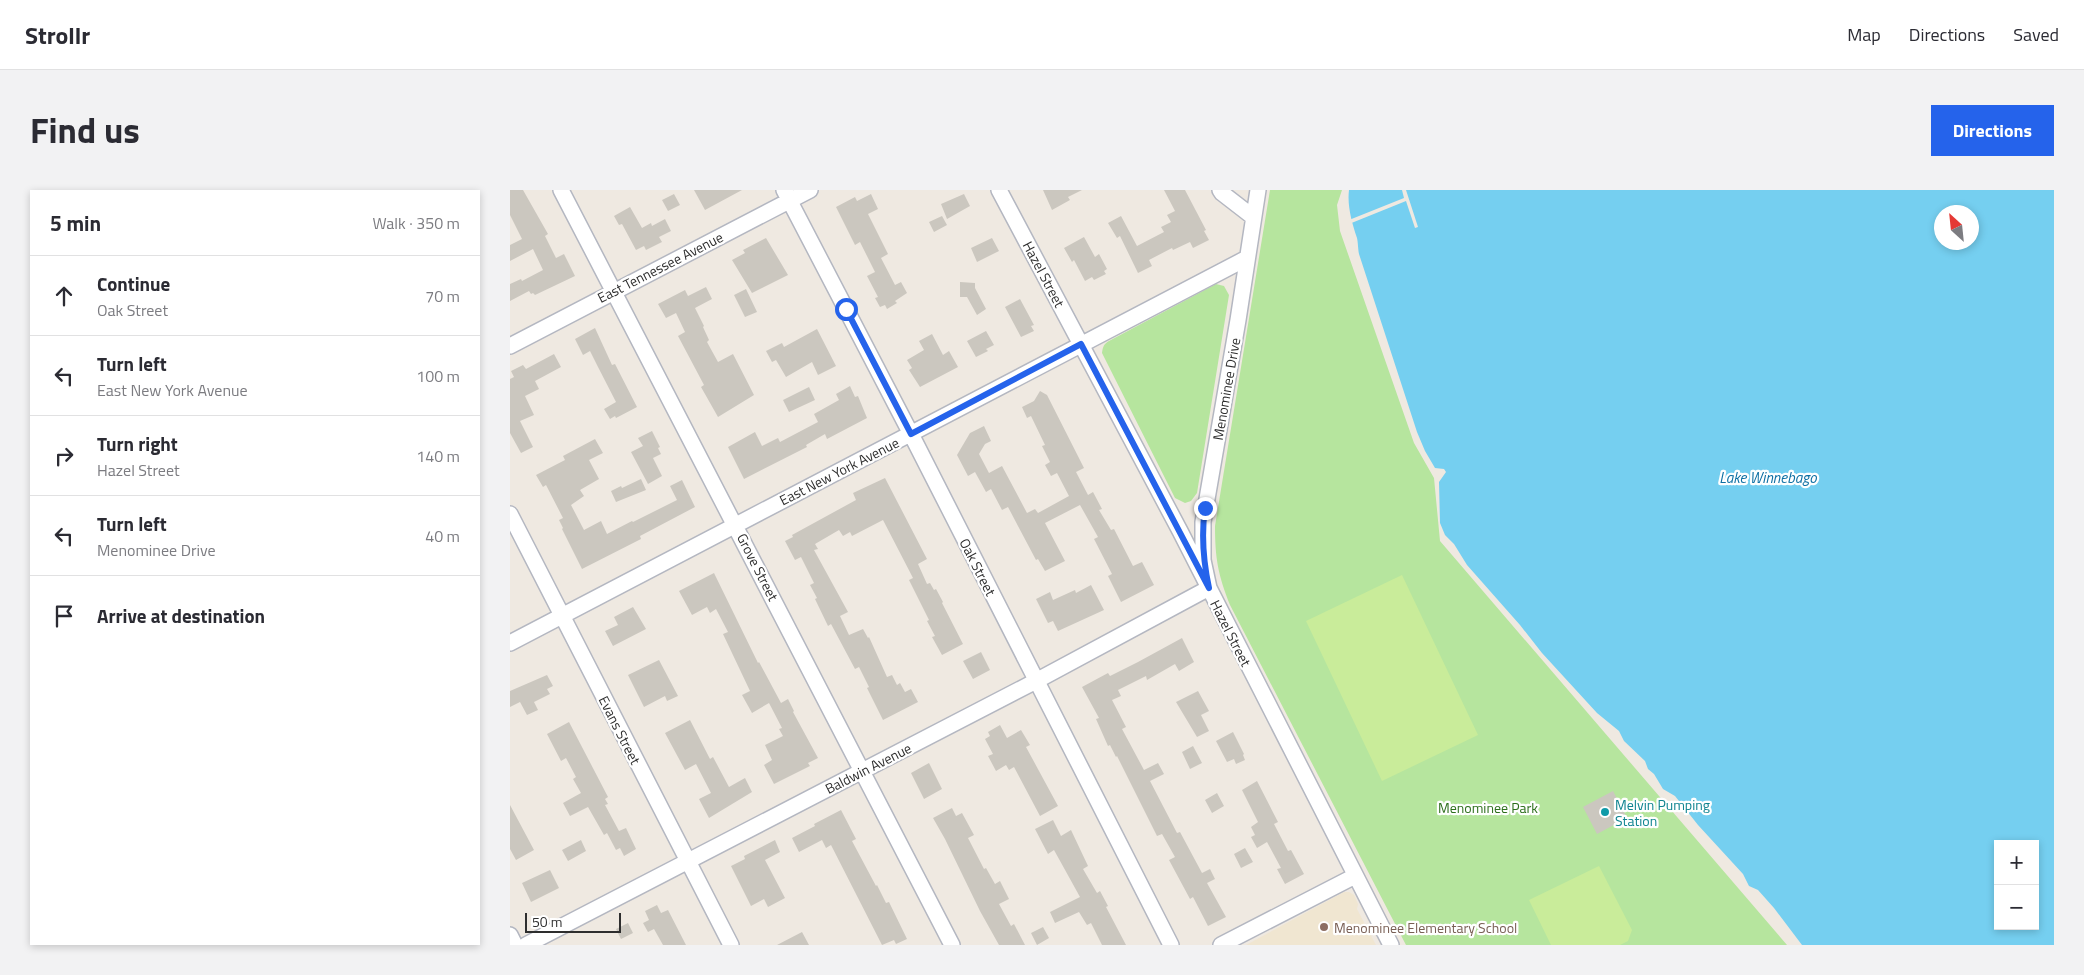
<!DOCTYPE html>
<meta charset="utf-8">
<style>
:root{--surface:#fff;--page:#f2f2f3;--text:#2b2b33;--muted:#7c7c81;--line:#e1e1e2;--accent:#2563eb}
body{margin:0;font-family:"Titillium Web",sans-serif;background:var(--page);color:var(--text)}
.controls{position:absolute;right:15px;bottom:15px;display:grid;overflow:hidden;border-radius:0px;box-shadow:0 2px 8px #0003}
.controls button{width:45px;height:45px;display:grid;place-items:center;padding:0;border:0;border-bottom:1px solid var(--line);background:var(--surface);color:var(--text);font:25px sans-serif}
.compass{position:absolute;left:1424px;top:15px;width:45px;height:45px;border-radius:50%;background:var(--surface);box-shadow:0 2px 8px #0003;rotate:333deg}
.scale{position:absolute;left:15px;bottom:12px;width:96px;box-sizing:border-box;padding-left:5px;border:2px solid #2e2e2e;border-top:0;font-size:14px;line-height:18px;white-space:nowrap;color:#2e2e2e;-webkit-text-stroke:4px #fff;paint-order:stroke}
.stop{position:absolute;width:15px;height:15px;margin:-11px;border:4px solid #2563eb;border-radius:50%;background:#fff}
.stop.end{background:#2563eb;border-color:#fff;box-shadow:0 1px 5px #0008}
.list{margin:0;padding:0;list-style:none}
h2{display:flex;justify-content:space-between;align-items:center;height:65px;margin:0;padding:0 20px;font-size:21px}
h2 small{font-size:16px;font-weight:400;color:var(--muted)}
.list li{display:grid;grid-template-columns:32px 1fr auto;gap:15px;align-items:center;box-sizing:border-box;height:80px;padding:0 20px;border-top:1px solid var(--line)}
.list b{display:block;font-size:19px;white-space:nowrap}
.list p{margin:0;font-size:16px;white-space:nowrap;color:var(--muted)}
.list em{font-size:16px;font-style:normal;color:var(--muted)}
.icon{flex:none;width:28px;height:28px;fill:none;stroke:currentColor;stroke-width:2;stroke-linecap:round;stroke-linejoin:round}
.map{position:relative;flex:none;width:1544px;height:755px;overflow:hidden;border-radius:0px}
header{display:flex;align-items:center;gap:30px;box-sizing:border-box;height:70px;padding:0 25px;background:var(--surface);border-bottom:1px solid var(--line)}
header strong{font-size:24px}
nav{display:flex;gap:28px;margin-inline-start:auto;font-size:18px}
.intro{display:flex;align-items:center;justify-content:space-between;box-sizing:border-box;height:120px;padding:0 30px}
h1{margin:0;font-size:35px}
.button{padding:12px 22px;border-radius:0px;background:var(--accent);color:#fff;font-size:18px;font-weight:700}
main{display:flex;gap:30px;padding:0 30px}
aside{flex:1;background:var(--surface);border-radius:0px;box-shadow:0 2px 8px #0003}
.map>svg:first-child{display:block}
.education{fill:#f0e6d1}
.green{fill:#b6e59e}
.pitch{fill:#c9ec9a}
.water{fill:#75cff0;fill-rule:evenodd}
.pier{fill:#efe9e1}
.building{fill:#cbc7bf}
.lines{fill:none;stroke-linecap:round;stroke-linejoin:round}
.minor-casing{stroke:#b4b7c1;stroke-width:18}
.minor{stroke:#fff;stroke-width:15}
.route{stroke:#2563eb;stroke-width:6}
.culture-dot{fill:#0f9aa8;stroke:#fff;stroke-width:2}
.education-dot{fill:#8d6e63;stroke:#fff;stroke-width:2}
.labels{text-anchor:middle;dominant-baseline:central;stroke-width:4.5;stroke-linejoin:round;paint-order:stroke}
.street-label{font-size:14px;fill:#2e2e2e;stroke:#fff}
.culture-label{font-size:14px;fill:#0d838f;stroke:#fff;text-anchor:start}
.park-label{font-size:14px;fill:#2c6e1b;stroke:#fff}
.education-label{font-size:14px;fill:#785e54;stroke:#fff;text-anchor:start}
.water-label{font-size:15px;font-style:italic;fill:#0d6fa3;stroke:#fff}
</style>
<header>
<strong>Strollr</strong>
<nav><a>Map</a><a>Directions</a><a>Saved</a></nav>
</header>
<div class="intro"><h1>Find us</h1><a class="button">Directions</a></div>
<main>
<aside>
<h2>5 min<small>Walk · 350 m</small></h2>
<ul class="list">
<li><svg class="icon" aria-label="ahead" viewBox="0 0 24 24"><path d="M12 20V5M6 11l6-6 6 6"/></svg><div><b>Continue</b><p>Oak Street</p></div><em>70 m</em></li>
<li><svg class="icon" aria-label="left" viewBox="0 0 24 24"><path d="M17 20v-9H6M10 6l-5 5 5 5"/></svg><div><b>Turn left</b><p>East New York Avenue</p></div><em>100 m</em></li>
<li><svg class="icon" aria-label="right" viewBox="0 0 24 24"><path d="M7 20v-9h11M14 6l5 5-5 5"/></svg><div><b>Turn right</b><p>Hazel Street</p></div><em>140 m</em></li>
<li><svg class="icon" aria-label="left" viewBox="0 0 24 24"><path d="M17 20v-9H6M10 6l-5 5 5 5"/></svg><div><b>Turn left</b><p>Menominee Drive</p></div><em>40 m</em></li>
<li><svg class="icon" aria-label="arrive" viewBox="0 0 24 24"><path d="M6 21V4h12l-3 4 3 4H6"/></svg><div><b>Arrive at destination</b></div></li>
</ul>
</aside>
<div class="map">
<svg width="1544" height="755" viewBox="0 0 1544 755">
<rect width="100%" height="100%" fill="#efe9e1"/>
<!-- education -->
<path class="education" d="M834,702H839L844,705L848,714L847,719L866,755H736Z"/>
<!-- green -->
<path class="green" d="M760,0H832L827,15L830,41L904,253L924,288L930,351L1277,755H896L720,415C708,385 705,368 705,336Z
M706,94L714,96L719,105L687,303L681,311L675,313L665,308L592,163C593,156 594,154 599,151Z"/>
<!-- pitch -->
<path class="pitch" d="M892,385L968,545L872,591L796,431Z
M1089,676L1122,740L1118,751L1110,755H1041L1019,710Z"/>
<!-- water -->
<path class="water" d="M839,0H1544V755H1292L1264,718L1248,700L1239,696L1233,684L1188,635L1165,606L1153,599L1144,584L1138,579L1135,571L1114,551L1109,541L1087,523L1032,463L1010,435L957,375L944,354L935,345L930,333L929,292L936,282L934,279L925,278L915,261L907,242L849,64C848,59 848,52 847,48C842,33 837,16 839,0ZM1432,22H1462V52H1432ZM1488,654H1525V736H1488Z"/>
<!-- pier -->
<path class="pier" d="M892,0H896L908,37L905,38L896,11L839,34V30L894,8Z"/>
<!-- building -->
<path class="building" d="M0,0H13L38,44L35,46L46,68L54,64L65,86L25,105L23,103L21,104L19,101L0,111V94L11,89L12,91L33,80L23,59L0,71V55L12,49L0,25Z
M184,0H232L195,20Z
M533,0H572L558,7L560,10L542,20Z
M654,0H675L696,40L694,41L699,50L683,58L680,52L663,60L662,58L639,70L642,76L628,83L610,46L607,48L598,33L611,26L627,56L654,42L651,37L661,32L657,25L665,21Z
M164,4L170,15L158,21L152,10Z
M361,4L368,19L358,24L378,64L371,68L385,95L391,92L397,103L385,111L387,113L377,119L375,115L370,117L365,108L368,107L357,86L365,82L350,52L345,55L326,17L345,7L347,11Z
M454,4L460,16L437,29L431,14Z
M120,17L132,38L141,33L142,36L155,29L161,41L149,47L152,52L136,60L134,56L126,60L112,34L109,35L104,26Z
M432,26L437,35L424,42L419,32Z
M574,47L585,67L589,64L597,79L594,81L596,84L584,90L582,87L575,91L564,70L562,72L554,58Z
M256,48L278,85L242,103L222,70L235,63L233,60Z
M482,48L489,61L467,72L461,58Z
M450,92L465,93V98L476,119L467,125L457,107H450Z
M196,97L202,109L185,118L194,136L193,137L199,150L197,152L208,172L223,164L244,205L208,227L191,197L194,195L168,146L175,142L166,123L156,128L148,114L175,100L178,106Z
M236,99L247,122L235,127L224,105Z
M510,109L524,135L521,136L524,141L511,147L495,117Z
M85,138L102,175L105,174L127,217L106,228L105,226L100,229L94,219L106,212L88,177L80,161L73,165L65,149Z
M307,139L326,176L308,185L302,172L276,187L266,170L262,172L256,161L272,153L274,157Z
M476,141L484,155L476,159L478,161L466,167L457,151Z
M422,144L433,165L439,161L448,177L410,197L399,180L402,178L397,170L414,160L409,151Z
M44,164L51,177L25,191L29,199L15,206L24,225L10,231L23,257L11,263L0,243V189L4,187L1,181L13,175L16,179Z
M340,196L345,207L348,206L357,228L317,249L315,244L296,255L297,257L234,289L218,257L245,242L252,256L268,248L270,252L308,232L304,224L329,210L326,204Z
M299,197L305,210L279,222L273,210Z
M530,201L537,205L574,278L566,282L578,305L583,302L592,319L589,320L601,340L604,339L623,376L632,372L644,395L611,412L598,386L602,384L584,349L588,347L570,315L535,333L555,371L535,381L528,369L526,370L498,317L492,320L481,299L476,302L465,282L458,286L447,265L460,243L474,236L481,251L475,254L469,264L479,283L492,276L517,323L525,319L528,323L559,306L547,283L541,286L535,275L540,272L532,256L535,255L521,226L517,228L512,217L524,211Z
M142,241L150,257L148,258L151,264L143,268L152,286L138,294L121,262L133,256L128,248Z
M85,249L93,263L79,270L89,289L70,300L74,306L61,315L74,340L91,331L97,344L122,331L123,332L167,310L160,296L172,290L185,317L130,346L131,349L72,379L52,339L53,338L49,330L53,328L36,295L33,297L26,285L55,270L53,266Z
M375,288L417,369L408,374L417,394L420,393L424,400L426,399L433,412L432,413L453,454L432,465L422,447L425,446L417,431L419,430L399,390L403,388L373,330L342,346L340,342L333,346L329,340L305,354L308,359L304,360L338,422L330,426L339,445L353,439L358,448L359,447L377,487L382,485L387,495L390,493L395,502L401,499L408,512L373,530L357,498L359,497L349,477L345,479L321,434L318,436L305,409L307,408L300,395L304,393L291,367L285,370L275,351L283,347L282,345L346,310L343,303Z
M131,289L136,300L106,312L101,301L111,296L112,298Z
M204,383L248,473L249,472L271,513L278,509L284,521L283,522L308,568L298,573L300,576L264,594L254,575L262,570L255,555L273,546L269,539L272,538L259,513L242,523L232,505L240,501L213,444L218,442L206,419L200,423L197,417L182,425L169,401Z
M581,395L594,420L548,441L543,431L538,433L526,409L540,402L543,410L565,400L566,403Z
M123,417L136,439L103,456L95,441L108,435L104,427Z
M672,448L684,472L669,481L665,474L637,490L636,486L608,500L611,506L602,510L616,537L612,539L634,580L648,573L654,584L640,591L667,643L670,642L692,683L700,679L705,689L697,693L716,727L698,736L683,707L680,709L659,670L665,667L652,644L647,646L607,566L606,567L600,555L598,556L586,529L589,528L572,497L598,483L600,486L628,472Z
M471,462L480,480L463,489L453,471Z
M149,470L168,506L157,511L155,506L134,517L118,485Z
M37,485L43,496L37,499L40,504L24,512L28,520L17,525L10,512L0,517V501Z
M688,501L699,521L691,525L699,541L687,547L666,512Z
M180,530L200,569L203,567L219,597L235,588L242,602L199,628L189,609L201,603L186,574L175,580L155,543Z
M59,532L98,607L95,609L98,614L95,615L109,641L116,638L126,659L114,666L110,658L106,660L97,643L94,645L78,617L60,626L53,613L71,603L63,589L66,587L56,568L51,571L37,544Z
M490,535L497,548L511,540L520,555L516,557L548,616L530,626L504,577L499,580L496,575L486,581L478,566L483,564L475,549L480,546L478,542Z
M723,542L734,564L733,565L735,570L726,574L724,569L717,572L706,551Z
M683,556L692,573L680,579L672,562Z
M419,573L432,599L414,609L401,583Z
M747,591L768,632L764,634L778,661L781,660L794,684L775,694L767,679L771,678L757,652L747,658L741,647L745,645L741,637L748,632L732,600Z
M1103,601L1117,628L1087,644L1073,617Z
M707,603L714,616L702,623L695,610Z
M0,615L24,660L6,670L0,659Z
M442,618L446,626L452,623L464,645L458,648L474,679L476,678L485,694L490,691L499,709L489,714L501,736L504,734L515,755H489L470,721L435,649L423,628Z
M331,620L346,649L342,651L366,696L367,695L376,713L379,712L397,749L386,754L384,750L372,755L321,655L316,658L312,650L289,662L282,648L305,636L304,634Z
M543,630L551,646L561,640L578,676L573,679L587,703L590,701L598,716L596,717L616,755H592L581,733L577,735L569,722L545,733L540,722L570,707L544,660L538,664L525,639Z
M71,650L76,661L58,671L52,660Z
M265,650L270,662L255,670L275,708L258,717L254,709L241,716L221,676L235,669L234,666Z
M735,658L743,672L731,678L724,664Z
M40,680L49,698L21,712L12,693Z
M147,715L151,723L158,720L176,755H153L144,739L138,742L133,733L139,730L135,721Z
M118,733L123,743L111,749L106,739Z
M533,737L539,748L527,755L521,743Z
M292,742L299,755H267Z"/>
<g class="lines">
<!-- minor casing -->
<g class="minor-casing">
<path id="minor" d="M51,0L442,755
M274,0L401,244L661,755
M489,0L670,341L881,755
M710,0L712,3L743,27
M0,156L300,0
M0,324L221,755
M0,453L737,68
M0,745L5,755
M16,755L526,491L699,398L693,370V332L728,130L748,0
M711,755L845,686"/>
</g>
<!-- minor -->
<use href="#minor" class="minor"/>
</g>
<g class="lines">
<!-- route -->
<path class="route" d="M336,119L401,244L571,154L699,398C693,370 691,346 695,318"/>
</g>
<!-- markers -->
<circle class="culture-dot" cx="1095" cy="622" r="5"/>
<circle class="education-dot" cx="814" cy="737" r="5"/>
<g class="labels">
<!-- street labels -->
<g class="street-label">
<text transform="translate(150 77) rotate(-27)">East Tennessee Avenue</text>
<text transform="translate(534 84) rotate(62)">Hazel Street</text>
<text transform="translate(716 199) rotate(-80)">Menominee Drive</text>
<text transform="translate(329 281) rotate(-27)">East New York Avenue</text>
<text transform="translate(248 377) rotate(63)">Grove Street</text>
<text transform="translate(468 377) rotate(63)">Oak Street</text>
<text transform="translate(721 443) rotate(63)">Hazel Street</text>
<text transform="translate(110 540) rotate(63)">Evans Street</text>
<text transform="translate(358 578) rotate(-27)">Baldwin Avenue</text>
</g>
<!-- culture labels -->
<g class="culture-label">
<text x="1105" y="614">Melvin Pumping<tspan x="1105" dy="16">Station</tspan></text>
</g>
<!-- park labels -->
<g class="park-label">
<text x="978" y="617">Menominee Park</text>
</g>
<!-- education labels -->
<g class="education-label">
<text x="824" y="737">Menominee Elementary School</text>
</g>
<!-- water labels -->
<g class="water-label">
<text x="1258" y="287">Lake Winnebago</text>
</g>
</g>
</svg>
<div class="controls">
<button>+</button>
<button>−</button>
</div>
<svg class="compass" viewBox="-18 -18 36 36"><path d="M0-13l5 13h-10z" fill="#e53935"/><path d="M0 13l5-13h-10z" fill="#7c7c81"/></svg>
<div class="scale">50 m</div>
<div class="stop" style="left:336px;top:119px"></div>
<div class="stop end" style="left:695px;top:318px"></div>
</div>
</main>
